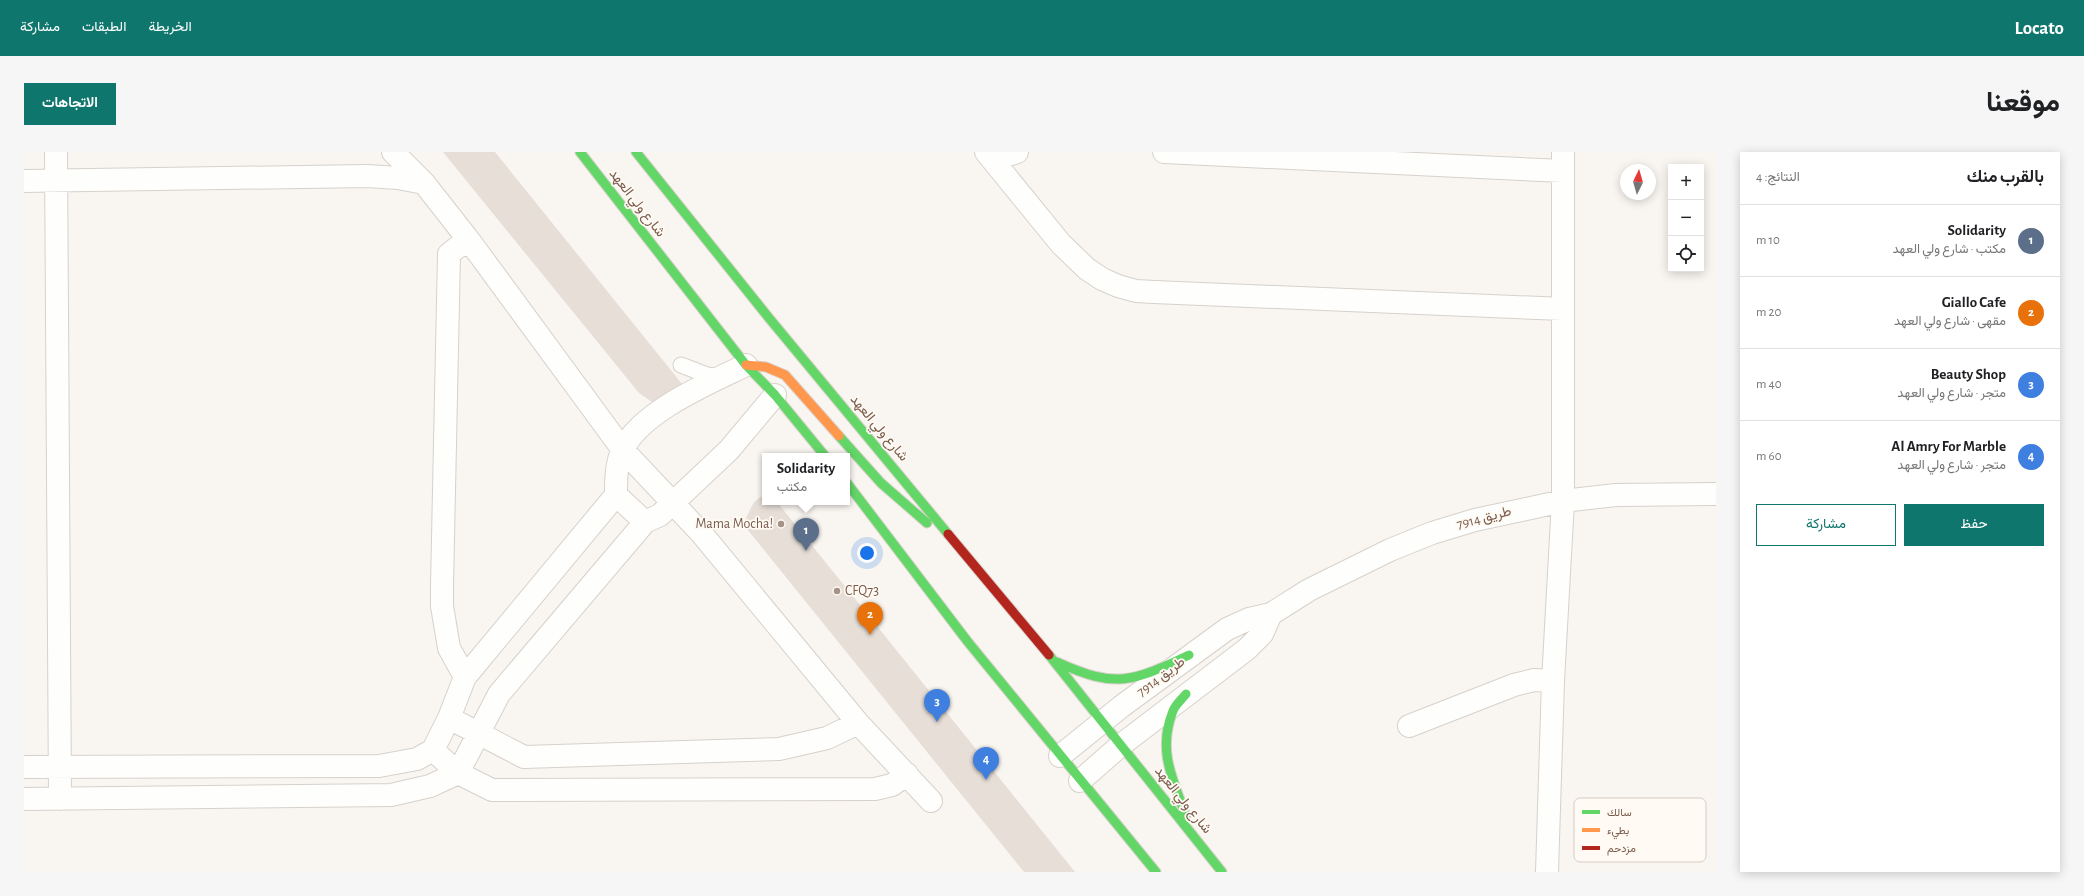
<!DOCTYPE html>
<html lang="ar">
<meta charset="utf-8">
<style>
:root{--surface:#fff;--page:#f6f6f6;--text:#202124;--muted:#757577;--line:#e0e0e0;--accent:#0f766e}
body{margin:0;font-family:"Alegreya Sans",Vazirmatn,sans-serif;background:var(--page);color:var(--text);direction:rtl}
.controls{position:absolute;right:12px;top:12px;display:grid;overflow:hidden;border-radius:0px;box-shadow:0 2px 10px #0003}
.controls button{width:36px;height:36px;display:grid;place-items:center;padding:0;border:0;border-bottom:1px solid var(--line);background:var(--surface);color:var(--text);font:20px sans-serif}
.compass{position:absolute;left:1596px;top:12px;width:36px;height:36px;border-radius:50%;background:var(--surface);box-shadow:0 2px 10px #0003;rotate:5deg}
.you{position:absolute;left:843px;top:401px;width:14px;height:14px;margin:-10px;border:3px solid #fff;border-radius:50%;background:#1a73e8;box-shadow:0 0 0 6px #1a73e833}
.badge{display:grid;place-items:center;width:26px;height:26px;border-radius:50%;background:var(--accent);color:#fff;font-size:13px;font-weight:700}
.pin{position:absolute;translate:-50% -33px;filter:drop-shadow(0 1px 2px #0008)}
.pin::after{content:'';position:absolute;top:21px;width:14px;height:12px;background:inherit;clip-path:polygon(0 0,100% 0,50% 100%)}
.popup{position:absolute;left:738px;top:301px;width:88px;height:52px;box-sizing:border-box;display:grid;place-content:center;border-radius:0px;background:var(--surface);filter:drop-shadow(0 1px 3px #0005);font-size:13px;white-space:nowrap;color:var(--muted)}
.popup b{font-size:15px;color:var(--text)}
.popup::after{content:'';position:absolute;left:50%;top:100%;margin-left:-8px;border:8px solid transparent;border-top-color:var(--surface)}
.list{margin:0;padding:0;list-style:none}
h2{display:flex;justify-content:space-between;align-items:center;height:52px;margin:0;padding:0 16px;font-size:17px}
h2 small{font-size:13px;font-weight:400;color:var(--muted)}
.list li{display:grid;grid-template-columns:26px 1fr auto;gap:12px;align-items:center;box-sizing:border-box;height:72px;padding:0 16px;border-top:1px solid var(--line)}
.list b{display:block;font-size:15px;white-space:nowrap}
.list p{margin:0;font-size:13px;white-space:nowrap;color:var(--muted)}
.list em{font-size:13px;font-style:normal;color:var(--muted)}
.actions{display:flex;gap:8px;padding:12px 16px}
.actions a{flex:1;padding:9px 0;border:1px solid var(--accent);border-radius:0px;text-align:center;font-size:14px;color:var(--accent)}
.actions .main{background:var(--accent);color:#fff}
.icon{flex:none;width:22px;height:22px;fill:none;stroke:currentColor;stroke-width:2;stroke-linecap:round;stroke-linejoin:round}
.map{position:relative;flex:none;width:1692px;height:720px;overflow:hidden;direction:ltr;border-radius:0px}
header{display:flex;align-items:center;gap:24px;box-sizing:border-box;height:56px;padding:0 20px;background:var(--accent);color:#fff}
header strong{font-size:19px}
nav{display:flex;gap:22px;margin-inline-start:auto;font-size:14px}
.intro{display:flex;align-items:center;justify-content:space-between;box-sizing:border-box;height:96px;padding:0 24px}
h1{margin:0;font-size:28px}
.button{padding:10px 18px;border-radius:0px;background:var(--accent);color:#fff;font-size:14px;font-weight:700}
main{display:flex;gap:24px;padding:0 24px}
aside{flex:1;background:var(--surface);border-radius:0px;box-shadow:0 2px 10px #0003}
.map>svg:first-child{display:block}
.building{fill:#e6ded7}
.lines{fill:none;stroke-linecap:round;stroke-linejoin:round}
.lane-casing{stroke:#d7d1cb;stroke-width:17}
.street-casing{stroke:#d7d1cb;stroke-width:24}
.fast-casing{stroke:#dad1cc;stroke-width:11}
.slow-casing{stroke:#dad1cc;stroke-width:11}
.jam-casing{stroke:#dad1cc;stroke-width:11}
.lane{stroke:#fefefd;stroke-width:15}
.street{stroke:#fefefd;stroke-width:22}
.fast{stroke:#63d668;stroke-width:9}
.slow{stroke:#ff974d;stroke-width:9}
.jam{stroke:#b3261e;stroke-width:9}
.poi-dot{fill:#a69286;stroke:#fffaf3;stroke-width:1.5}
.labels{text-anchor:middle;dominant-baseline:central;stroke-width:3.5;stroke-linejoin:round;paint-order:stroke}
.street-label{font-size:14px;fill:#7a5c4d;stroke:#fffaf3}
.poi-label{font-size:14px;fill:#7a5c4d;stroke:#fffaf3;text-anchor:end}
.key{fill:#fffaf3;stroke:#d7cbc1;stroke-width:1}
.key-label{font-size:11px;fill:#7a5c4d}
</style>
<header>
<strong>Locato</strong>
<nav><a>الخريطة</a><a>الطبقات</a><a>مشاركة</a></nav>
</header>
<div class="intro"><h1>موقعنا</h1><a class="button">الاتجاهات</a></div>
<main>
<aside>
<h2>بالقرب منك<small>النتائج: 4</small></h2>
<ul class="list">
<li><span class="badge" style="background:#5c6f8a">1</span><div><b>Solidarity</b><p>مكتب · شارع ولي العهد</p></div><em>10 m</em></li>
<li><span class="badge" style="background:#e8710a">2</span><div><b>Giallo Cafe</b><p>مقهى · شارع ولي العهد</p></div><em>20 m</em></li>
<li><span class="badge" style="background:#3f7fe0">3</span><div><b>Beauty Shop</b><p>متجر · شارع ولي العهد</p></div><em>40 m</em></li>
<li><span class="badge" style="background:#3f7fe0">4</span><div><b>Al Amry For Marble</b><p>متجر · شارع ولي العهد</p></div><em>60 m</em></li>
</ul>
<div class="actions"><a class="main">حفظ</a><a>مشاركة</a></div>
</aside>
<div class="map">
<svg width="1692" height="720" viewBox="0 0 1692 720">
<rect width="100%" height="100%" fill="#f9f5f0"/>
<!-- building -->
<path class="building" d="M419,0H471L658,232L638,249L628,250L615,241Z
M741,342V350H753L1051,720H1000L723,377L722,366L730,350Z"/>
<g class="lines">
<!-- lane casing -->
<g class="lane-casing">
<path id="lane" d="M657,213L683,223L698,225"/>
</g>
<!-- street casing -->
<g class="street-casing">
<path id="street" d="M32,0L36,647
M369,0L400,31L447,91L599,298L678,382L834,571L907,649
M962,0L1037,92L1063,117L1078,127L1094,134L1112,139L1130,140L1539,157
M1140,0L1539,19
M969,8L993,0
M0,29L343,24L374,26L400,31
M722,213C685,231 618,259 599,297C592,311 592,328 592,343L621,370L636,363L705,298L751,243
M441,525L425,496L418,454V433L425,102L435,94L447,91
M425,566L500,605L755,597L803,586L834,571
M1385,574L1490,533L1510,528L1529,529
M409,598L434,621L468,638L851,637L868,633L883,622
M1036,604L1098,554L1203,477L1225,467L1247,462L1285,438L1366,398L1408,381L1451,368L1539,349L1592,343L1692,342
M0,615L355,614L393,607L409,598L425,566L441,525L592,343
M1056,629L1097,593L1223,497L1238,482L1247,462
M0,647L367,643L406,634L434,621L475,542L621,370
M1523,720L1529,529L1539,349V0"/>
</g>
<!-- fast casing -->
<g class="fast-casing">
<path id="fast" d="M556,0L722,213L751,243L801,304
M612,0L745,166L924,382
M815,284L857,331L903,371
M823,331L944,490L1132,720
M1025,503L1198,720
M1033,510C1092,537 1108,530 1165,503
M1162,542C1158,547 1151,553 1149,559C1133,598 1149,628 1162,664"/>
</g>
<!-- slow casing -->
<g class="slow-casing">
<path id="slow" d="M722,213L742,215L761,223L815,284"/>
</g>
<!-- jam casing -->
<g class="jam-casing">
<path id="jam" d="M924,382L1025,503"/>
</g>
<!-- lane -->
<use href="#lane" class="lane"/>
<!-- street -->
<use href="#street" class="street"/>
<!-- fast -->
<use href="#fast" class="fast"/>
<!-- slow -->
<use href="#slow" class="slow"/>
<!-- jam -->
<use href="#jam" class="jam"/>
</g>
<!-- markers -->
<g class="poi-dot">
<circle cx="757" cy="372" r="4"/>
<circle cx="813" cy="439" r="4"/>
</g>
<g class="labels">
<!-- street labels -->
<g class="street-label">
<text transform="translate(613 51) rotate(52)">شارع ولي العهد</text>
<text transform="translate(855 276) rotate(50)">شارع ولي العهد</text>
<text transform="translate(1460 366) rotate(-15)">طريق 7914</text>
<text transform="translate(1137 525) rotate(-37)">طريق 7914</text>
<text transform="translate(1159 648) rotate(51)">شارع ولي العهد</text>
</g>
<!-- poi labels -->
<g class="poi-label">
<text x="749" y="372">Mama Mocha!</text>
<text x="821" y="439" text-anchor="start">CFQ73</text>
</g>
</g>
<!-- legend -->
<rect x="1550" y="646" width="132" height="64" rx="6" class="key"/>
<rect x="1558" y="658" width="18" height="4" fill="#63d668"/>
<rect x="1558" y="676" width="18" height="4" fill="#ff974d"/>
<rect x="1558" y="694" width="18" height="4" fill="#b3261e"/>
<g class="key-label">
<text x="1583" y="664">سالك</text>
<text x="1583" y="682">بطيء</text>
<text x="1583" y="700">مزدحم</text>
</g>
</svg>
<div class="controls">
<button>+</button>
<button>−</button>
<button><svg class="icon" aria-label="locate" viewBox="0 0 24 24"><circle cx="12" cy="12" r="6"/><path d="M12 2v4M12 18v4M2 12h4M18 12h4"/></svg></button>
</div>
<svg class="compass" viewBox="-18 -18 36 36"><path d="M0-13l5 13h-10z" fill="#e53935"/><path d="M0 13l5-13h-10z" fill="#757577"/></svg>
<div class="you"></div>
<div class="pin badge" style="left:782px;top:399px;background:#5c6f8a">1</div>
<div class="popup"><b>Solidarity</b>مكتب</div>
<div class="pin badge" style="left:846px;top:483px;background:#e8710a">2</div>
<div class="pin badge" style="left:913px;top:570px;background:#3f7fe0">3</div>
<div class="pin badge" style="left:962px;top:628px;background:#3f7fe0">4</div>
</div>
</main>
